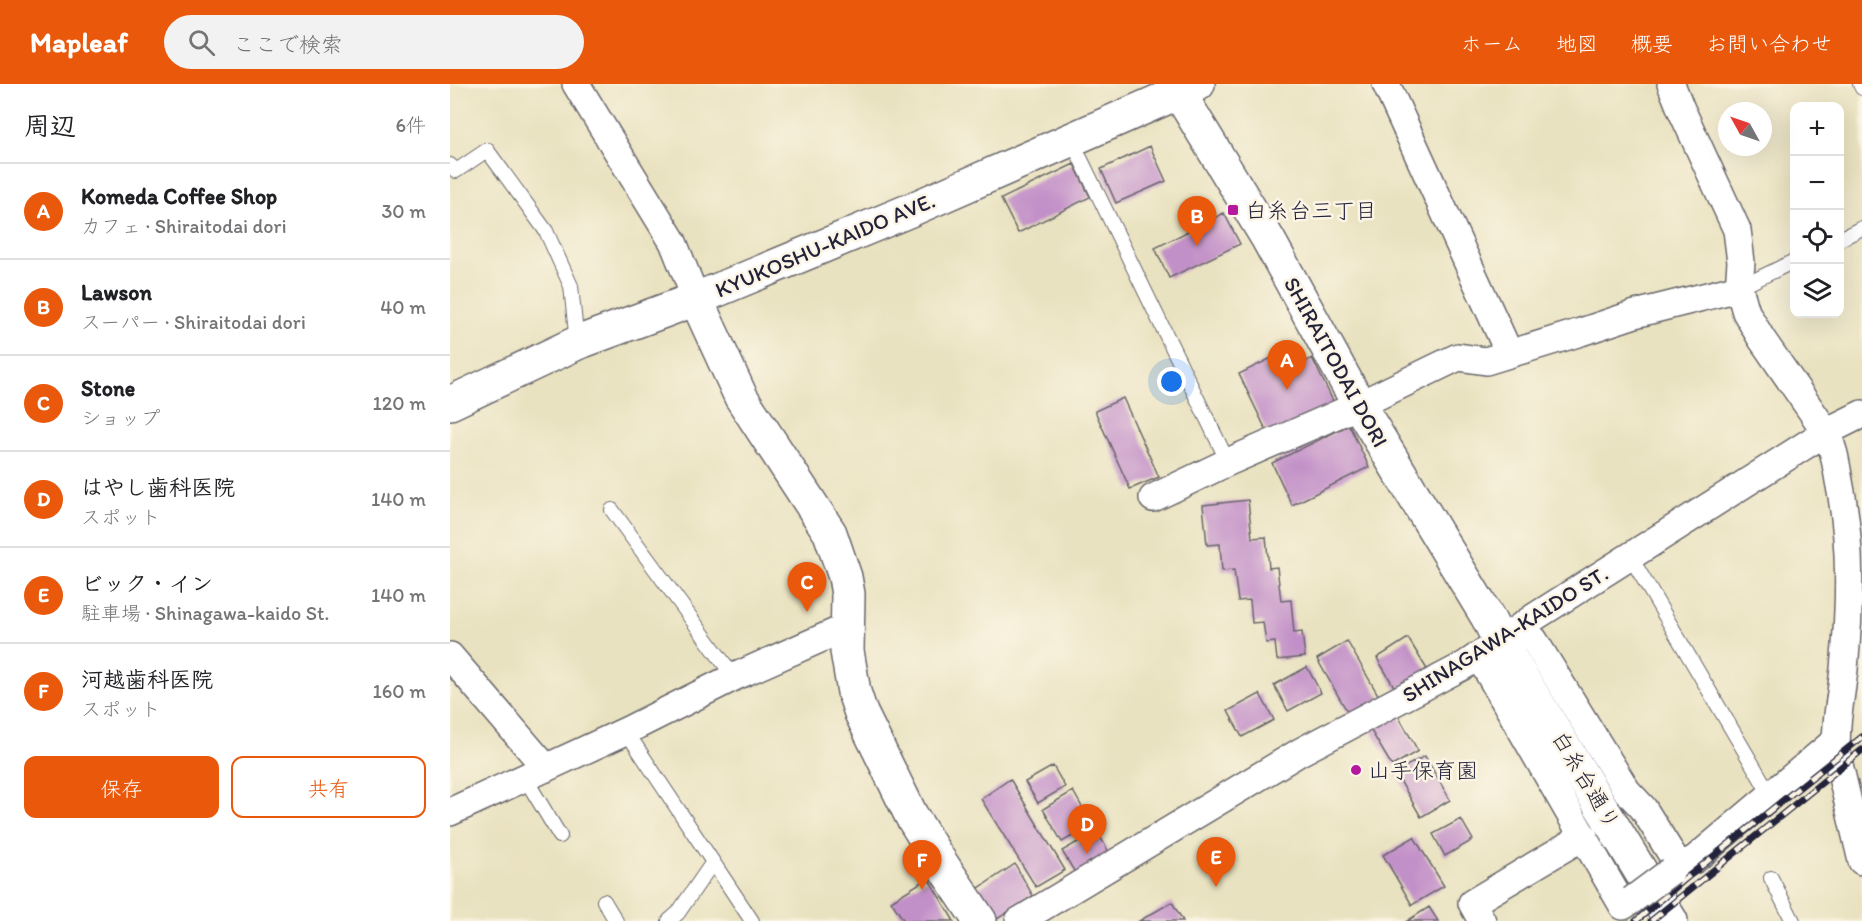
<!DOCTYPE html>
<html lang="ja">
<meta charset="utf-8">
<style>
:root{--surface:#fff;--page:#f2f2f2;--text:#202124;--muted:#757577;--line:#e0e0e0;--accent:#ea580c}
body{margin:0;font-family:Itim,"Klee One",sans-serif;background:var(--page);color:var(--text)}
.controls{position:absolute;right:18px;top:18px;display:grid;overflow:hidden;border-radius:12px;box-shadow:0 6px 24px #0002}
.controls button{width:54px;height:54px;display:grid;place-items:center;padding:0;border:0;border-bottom:2px solid var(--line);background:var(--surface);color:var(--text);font:30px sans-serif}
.compass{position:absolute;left:1268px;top:18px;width:54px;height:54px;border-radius:50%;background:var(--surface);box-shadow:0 6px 24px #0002;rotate:310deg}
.you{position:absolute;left:722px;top:298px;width:21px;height:21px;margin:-15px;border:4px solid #fff;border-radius:50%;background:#1a73e8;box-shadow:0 0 0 9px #1a73e833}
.badge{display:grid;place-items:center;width:39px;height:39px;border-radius:50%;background:var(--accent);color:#fff;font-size:20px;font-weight:700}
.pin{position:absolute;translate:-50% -50px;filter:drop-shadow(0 2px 3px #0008)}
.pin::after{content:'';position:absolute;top:32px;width:21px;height:18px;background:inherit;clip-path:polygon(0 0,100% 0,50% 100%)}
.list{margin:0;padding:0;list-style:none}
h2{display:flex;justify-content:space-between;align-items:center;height:78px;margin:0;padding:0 24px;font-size:26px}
h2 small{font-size:20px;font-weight:400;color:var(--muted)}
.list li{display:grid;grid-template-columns:39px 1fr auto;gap:18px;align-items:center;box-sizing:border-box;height:96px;padding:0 24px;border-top:2px solid var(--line)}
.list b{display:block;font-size:22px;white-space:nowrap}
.list p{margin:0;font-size:20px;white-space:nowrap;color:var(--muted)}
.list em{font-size:20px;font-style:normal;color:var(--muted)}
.actions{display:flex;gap:12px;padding:18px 24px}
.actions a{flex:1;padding:14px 0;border:2px solid var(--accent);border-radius:12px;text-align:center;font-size:21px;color:var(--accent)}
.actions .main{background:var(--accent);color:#fff}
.icon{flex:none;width:33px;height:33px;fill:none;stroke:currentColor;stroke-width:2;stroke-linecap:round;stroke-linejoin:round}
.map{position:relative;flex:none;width:1412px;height:837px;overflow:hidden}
header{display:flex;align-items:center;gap:36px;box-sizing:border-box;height:84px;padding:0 30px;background:var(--accent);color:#fff}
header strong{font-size:28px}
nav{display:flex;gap:33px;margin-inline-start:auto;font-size:21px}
.search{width:420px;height:54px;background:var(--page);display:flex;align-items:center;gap:15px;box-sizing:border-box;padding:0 21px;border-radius:33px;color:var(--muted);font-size:22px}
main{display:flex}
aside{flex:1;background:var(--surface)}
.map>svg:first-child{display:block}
.building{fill:#c290c8}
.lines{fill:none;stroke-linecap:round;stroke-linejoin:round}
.service-casing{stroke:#68656a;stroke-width:16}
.minor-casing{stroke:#68656a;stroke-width:30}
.tertiary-casing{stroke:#68656a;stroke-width:36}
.secondary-casing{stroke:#68656a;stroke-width:36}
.service{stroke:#fff;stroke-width:14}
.minor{stroke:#fff;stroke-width:27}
.tertiary{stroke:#fff;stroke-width:33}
.secondary{stroke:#fff;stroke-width:33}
.rail-casing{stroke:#22223b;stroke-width:7}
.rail{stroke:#fcf5e5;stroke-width:4.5;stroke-dasharray:14;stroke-linecap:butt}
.minor-bridge-casing{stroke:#68656a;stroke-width:30;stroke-linecap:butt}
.minor-bridge{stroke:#fff;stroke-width:27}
.poi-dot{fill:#b5179e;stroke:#fcf5e5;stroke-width:2}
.labels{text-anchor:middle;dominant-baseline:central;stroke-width:5;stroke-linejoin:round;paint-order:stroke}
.poi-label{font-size:22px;fill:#22223b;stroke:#fcf5e5;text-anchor:start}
.street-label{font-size:22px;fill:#22223b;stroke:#fcf5e5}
</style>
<header>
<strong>Mapleaf</strong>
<div class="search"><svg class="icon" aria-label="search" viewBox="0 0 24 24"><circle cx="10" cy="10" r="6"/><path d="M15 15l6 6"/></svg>ここで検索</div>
<nav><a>ホーム</a><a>地図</a><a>概要</a><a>お問い合わせ</a></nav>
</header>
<main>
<aside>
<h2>周辺<small>6件</small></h2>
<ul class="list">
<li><span class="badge">A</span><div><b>Komeda Coffee Shop</b><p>カフェ · Shiraitodai dori</p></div><em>30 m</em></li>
<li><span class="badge">B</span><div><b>Lawson</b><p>スーパー · Shiraitodai dori</p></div><em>40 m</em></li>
<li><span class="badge">C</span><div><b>Stone</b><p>ショップ</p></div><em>120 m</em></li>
<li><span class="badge">D</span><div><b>はやし歯科医院</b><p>スポット</p></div><em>140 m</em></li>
<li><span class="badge">E</span><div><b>ビック・イン</b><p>駐車場 · Shinagawa-kaido St.</p></div><em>140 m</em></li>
<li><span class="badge">F</span><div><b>河越歯科医院</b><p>スポット</p></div><em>160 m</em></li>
</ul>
<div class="actions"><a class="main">保存</a><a>共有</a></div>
</aside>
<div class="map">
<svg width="1412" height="837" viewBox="0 0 1412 837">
<rect width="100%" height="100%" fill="#fcf5e5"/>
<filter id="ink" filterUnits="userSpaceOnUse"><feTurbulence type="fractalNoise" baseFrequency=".0167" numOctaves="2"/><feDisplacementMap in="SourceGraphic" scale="12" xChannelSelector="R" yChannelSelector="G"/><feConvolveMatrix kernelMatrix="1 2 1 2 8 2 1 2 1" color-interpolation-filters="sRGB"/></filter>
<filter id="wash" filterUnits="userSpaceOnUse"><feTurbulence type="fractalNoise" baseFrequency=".008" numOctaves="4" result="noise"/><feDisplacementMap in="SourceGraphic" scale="24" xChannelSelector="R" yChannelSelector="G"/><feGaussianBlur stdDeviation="1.35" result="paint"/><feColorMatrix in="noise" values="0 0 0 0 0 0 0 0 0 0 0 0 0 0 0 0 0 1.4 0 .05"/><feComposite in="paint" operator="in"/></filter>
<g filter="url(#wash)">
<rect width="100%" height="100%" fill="#e9e2c0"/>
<g id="blocks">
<!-- building -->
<path class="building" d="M700,62L716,97L666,119L651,85Z
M624,80L640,113L568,149L551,115Z
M774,129L790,160L719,194L705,164Z
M834,268L842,285L862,274L885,321L820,354L789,290Z
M673,314L709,393L680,405L645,327Z
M899,341L919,383L842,421L822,379Z
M798,416L802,454L816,453L819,484L827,483L831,517L841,516L844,549L852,548L855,573L827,576L825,558L816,559L813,538L802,539L800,516L788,517L784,486L772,487L770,460L757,461L753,421Z
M958,554L978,587L946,606L927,574Z
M897,557L931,616L901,634L867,575Z
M857,583L871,609L838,627L824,601Z
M810,610L824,636L792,653L778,627Z
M944,624L968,667L942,682L917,640Z
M975,672L1000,716L971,733L945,688Z
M603,682L615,703L588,719L575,698Z
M560,695L615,786L586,803L531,715Z
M623,707L642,741L612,758L593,725Z
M1011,735L1023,756L995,772L983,750Z
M647,747L661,772L627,792L612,767Z
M964,753L994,802L962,821L933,771Z
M565,780L583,812L544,837L520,810Z
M478,794L504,837H454L441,817Z
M722,818L733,837H689Z
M979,823L988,837H957Z"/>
</g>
</g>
<g filter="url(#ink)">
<use href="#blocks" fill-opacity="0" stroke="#68656a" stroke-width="1.5"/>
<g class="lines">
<!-- service casing -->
<g class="service-casing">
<path id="service" d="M1410,0L1412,4
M621,55L778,378
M0,81L6,87L37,66L96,147L121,202L127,259
M1390,155L1412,144
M1289,204L1344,177
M162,426L284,593
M1180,472L1321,712
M176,647L302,837
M75,694L110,752
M1321,794L1343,837
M154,817L166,837
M219,837L228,829L263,778"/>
</g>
<!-- minor casing -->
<g class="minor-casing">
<path id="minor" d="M126,0L223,158L246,215
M936,0L1059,269
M1221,0L1231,25L1287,146L1291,178L1289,204L1296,228L1311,254L1376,348C1384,364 1386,380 1389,397C1402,459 1400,522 1394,585C1391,614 1384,644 1387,672L1412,777
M703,414L778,378L909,321L1008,273L1036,277L1131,248L1185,230L1289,204
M0,572L96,684
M0,728L176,647L284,593L397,543
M1221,787L1245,775L1385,657
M1182,816L1173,822L1034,581L1049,556L1075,550L1084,556L1177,707L1193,724L1229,782
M569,837L850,668L1015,581L1083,534L1376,348L1412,330
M1032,837L1022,819L1134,752"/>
</g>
<!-- tertiary casing -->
<g class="tertiary-casing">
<path id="tertiary" d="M722,0L729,9L818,155L909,321L1038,534L1049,556L1221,837
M246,215L291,313L380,449L395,493L398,510L397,567L404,608L411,629L461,731L485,770L530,837"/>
</g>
<!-- secondary casing -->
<g class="secondary-casing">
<path id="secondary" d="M0,319L127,259L246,215L458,127L748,0"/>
</g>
<!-- service -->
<use href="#service" class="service"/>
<!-- minor -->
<use href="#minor" class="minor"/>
<!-- tertiary -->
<use href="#tertiary" class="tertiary"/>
<!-- secondary -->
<use href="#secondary" class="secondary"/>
<!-- rail casing -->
<g class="rail-casing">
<path id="rail" d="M1186,837L1234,796L1412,653
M1201,837L1412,666"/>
</g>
<!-- rail -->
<use href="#rail" class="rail"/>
<!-- minor-bridge casing -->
<g class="minor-bridge-casing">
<path id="minor-bridge" d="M1182,816L1221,787"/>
</g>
<!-- minor-bridge -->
<use href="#minor-bridge" class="minor-bridge"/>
</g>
</g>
<!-- markers -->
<g class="poi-dot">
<rect x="777" y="120" width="12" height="12" rx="3"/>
<circle cx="906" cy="686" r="6"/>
</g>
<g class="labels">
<!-- poi labels -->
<g class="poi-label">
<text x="795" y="126">白糸台三丁目</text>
<text x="918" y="686">山手保育園</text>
</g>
<!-- street labels -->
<g class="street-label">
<text transform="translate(375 161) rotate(-23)">KYUKOSHU-KAIDO AVE.</text>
<text transform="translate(886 278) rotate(61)">SHIRAITODAI DORI</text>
<text transform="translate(1055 550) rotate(-32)">SHINAGAWA-KAIDO ST.</text>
<text transform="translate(1136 696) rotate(59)">白糸台通り</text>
</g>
</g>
</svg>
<div class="controls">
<button>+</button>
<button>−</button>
<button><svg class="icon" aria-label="locate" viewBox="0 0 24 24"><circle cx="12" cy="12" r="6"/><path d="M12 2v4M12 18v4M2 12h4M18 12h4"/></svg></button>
<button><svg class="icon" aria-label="layers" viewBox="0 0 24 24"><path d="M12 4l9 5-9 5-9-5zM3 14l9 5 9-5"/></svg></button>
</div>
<svg class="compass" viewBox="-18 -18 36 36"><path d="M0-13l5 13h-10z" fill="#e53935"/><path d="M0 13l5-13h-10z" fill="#757577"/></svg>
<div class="you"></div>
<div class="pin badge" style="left:837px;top:306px">A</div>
<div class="pin badge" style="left:747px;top:162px">B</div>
<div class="pin badge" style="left:357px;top:528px">C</div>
<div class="pin badge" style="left:637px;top:770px">D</div>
<div class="pin badge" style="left:766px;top:803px">E</div>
<div class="pin badge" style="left:472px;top:806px">F</div>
</div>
</main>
